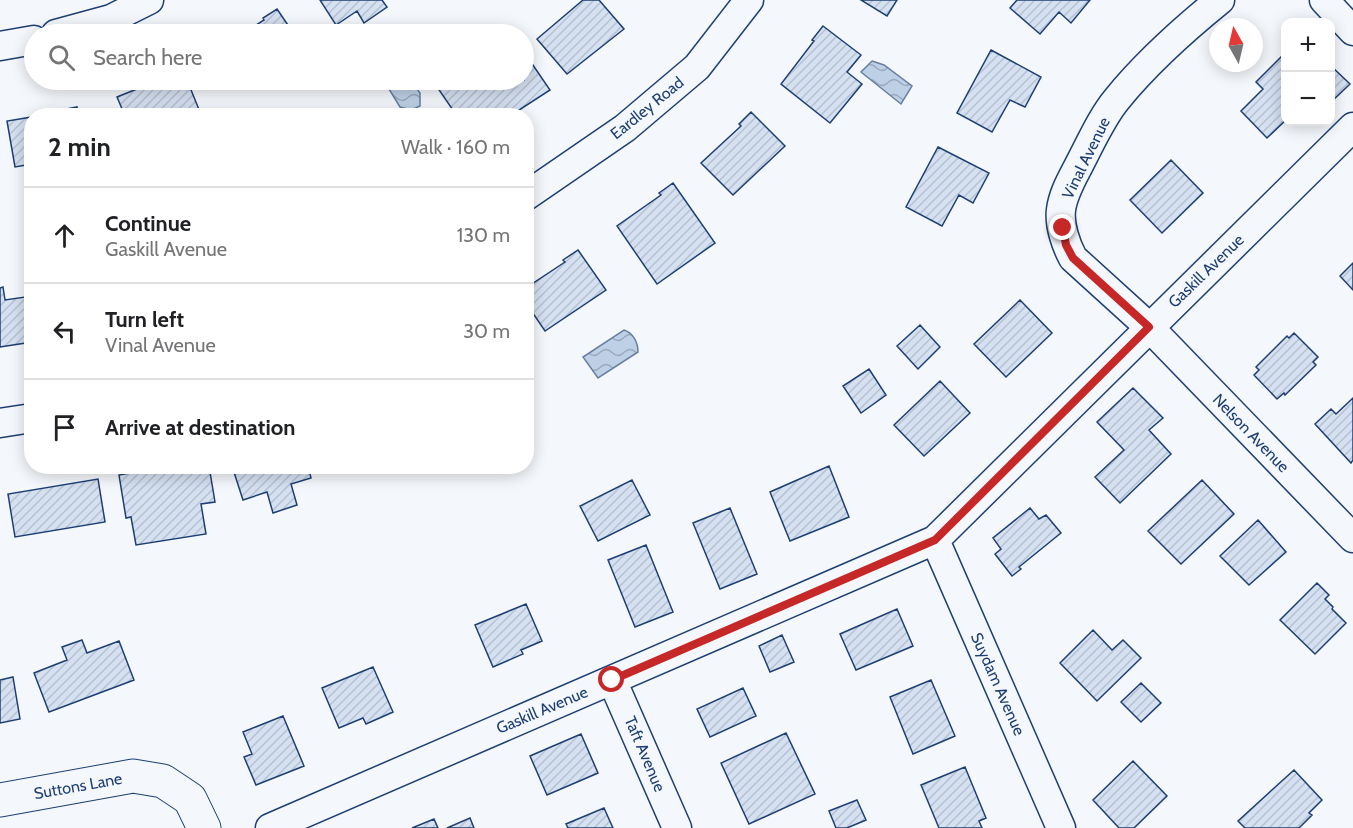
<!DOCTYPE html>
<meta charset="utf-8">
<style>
:root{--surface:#fff;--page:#f6f6f6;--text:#202124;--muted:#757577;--line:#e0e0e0}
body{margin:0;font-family:Cabin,sans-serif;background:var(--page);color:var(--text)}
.controls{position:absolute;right:18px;top:18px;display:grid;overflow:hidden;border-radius:12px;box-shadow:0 3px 15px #0003}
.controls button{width:54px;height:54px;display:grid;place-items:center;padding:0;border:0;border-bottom:2px solid var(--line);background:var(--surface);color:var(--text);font:30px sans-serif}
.compass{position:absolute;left:1209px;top:18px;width:54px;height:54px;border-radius:50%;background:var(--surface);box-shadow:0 3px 15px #0003;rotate:352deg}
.stop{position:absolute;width:18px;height:18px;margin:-14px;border:4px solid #c62828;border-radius:50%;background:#fff}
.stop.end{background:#c62828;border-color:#fff;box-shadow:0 2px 6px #0008}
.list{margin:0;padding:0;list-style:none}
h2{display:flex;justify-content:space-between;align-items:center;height:78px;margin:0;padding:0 24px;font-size:26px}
h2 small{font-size:20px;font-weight:400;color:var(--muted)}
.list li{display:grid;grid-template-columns:39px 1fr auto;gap:18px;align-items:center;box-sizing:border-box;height:96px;padding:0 24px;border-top:2px solid var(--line)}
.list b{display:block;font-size:22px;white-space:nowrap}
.list p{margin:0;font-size:20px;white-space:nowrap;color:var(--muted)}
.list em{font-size:20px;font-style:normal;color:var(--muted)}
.icon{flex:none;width:33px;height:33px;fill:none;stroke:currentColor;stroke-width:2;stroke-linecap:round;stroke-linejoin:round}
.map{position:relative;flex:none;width:1353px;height:828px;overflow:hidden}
.search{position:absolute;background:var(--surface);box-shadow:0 3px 15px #0003;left:24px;top:24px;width:510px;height:66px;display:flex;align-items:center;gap:15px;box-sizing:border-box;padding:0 21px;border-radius:33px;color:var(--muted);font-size:22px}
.panel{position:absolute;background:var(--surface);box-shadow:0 3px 15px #0003;left:24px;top:108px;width:510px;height:366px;border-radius:24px}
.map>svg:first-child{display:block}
.water{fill:url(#water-waves);stroke:#687fa3;stroke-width:1.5}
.building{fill:url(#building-hatch);stroke:#1d3f73;stroke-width:1.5}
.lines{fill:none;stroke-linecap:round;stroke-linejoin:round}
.minor-casing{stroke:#1d3f73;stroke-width:31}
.tertiary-casing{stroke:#1d3f73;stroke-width:35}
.minor{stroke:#f4f7fb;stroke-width:28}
.tertiary{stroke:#f4f7fb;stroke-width:33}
.route{stroke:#c62828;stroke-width:8}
.labels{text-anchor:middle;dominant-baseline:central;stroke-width:4.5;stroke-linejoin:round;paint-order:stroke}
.street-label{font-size:16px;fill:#1d3f73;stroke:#f4f7fb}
</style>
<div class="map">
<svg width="1353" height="828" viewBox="0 0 1353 828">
<defs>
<pattern id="water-waves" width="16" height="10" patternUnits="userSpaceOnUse" patternTransform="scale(1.5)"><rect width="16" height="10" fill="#bed0e5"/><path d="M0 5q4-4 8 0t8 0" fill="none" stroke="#9aaabe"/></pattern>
<pattern id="building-hatch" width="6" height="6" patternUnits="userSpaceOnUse" patternTransform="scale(1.5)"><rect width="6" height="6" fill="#d5e0f0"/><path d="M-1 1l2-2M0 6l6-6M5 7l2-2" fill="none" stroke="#b6c1d1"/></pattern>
</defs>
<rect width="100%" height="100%" fill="#f4f7fb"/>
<!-- water -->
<path class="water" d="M872,61L884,65L912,86L901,104L861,72Z
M388,80H410L420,93V106L411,110L400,107L389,89Z
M624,330C633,333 638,342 638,352L598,378L583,357Z"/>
<!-- building -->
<path class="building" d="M320,0H382L387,7L364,23L357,11L336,25Z
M583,0H599L624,29L567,74L537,39Z
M861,0H897L887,16Z
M1017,0H1090L1071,23L1059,12L1040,34L1010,8Z
M277,9L294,34H242L264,20L263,18Z
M823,26L861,55L847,72L862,84L830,123L781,84L814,41L812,40Z
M991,50L1041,77L1025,107L1010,100L992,132L957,113Z
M524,52L550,90L510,116H457L435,84L441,80H468L471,85L480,80H524Z
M1283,55L1286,57V120L1267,138L1241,111L1263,89L1256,82Z
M1330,65L1350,84L1330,103Z
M159,80H187L200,112L191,116H125L117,97Z
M238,80H258L244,89Z
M77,107L78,116H41L61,112V110Z
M751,112L785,146L733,195L701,163L741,126L739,124Z
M32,117V164L15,167L7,121Z
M938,147L989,173L973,203L959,195L942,226L906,207Z
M1171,160L1203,193L1162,233L1130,200Z
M673,183L715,243L657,284L617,226L661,195L659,193Z
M578,250L606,290L545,331L526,303V288L565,262L563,260Z
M1353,263V290L1340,276Z
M3,287L5,300L32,296V342L0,347V288Z
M1020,300L1052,333L1006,377L974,344Z
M920,325L940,347L918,369L897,346Z
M1294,333L1318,357L1313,362L1316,365L1285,395L1284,393L1277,399L1254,375L1259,370L1256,367L1287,336L1289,338Z
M869,369L886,395L861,413L843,386Z
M940,381L970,413L924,456L894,425Z
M1133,388L1163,418L1149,430L1171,454L1120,503L1095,477L1124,450L1097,422Z
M1353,398V460L1351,463L1315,424L1331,409L1336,414Z
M167,466H209L215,502L201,504L206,534L136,545L131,517L126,518L119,475Z
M232,466H308L311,478L291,484L297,505L273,513L267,492L243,500Z
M829,466L849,517L790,541L770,492Z
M98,479L105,522L15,537L8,494Z
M632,480L650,515L598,541L580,506Z
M1202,480L1234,514L1181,564L1148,531Z
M730,508L757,574L720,589L693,523Z
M1030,508L1039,519L1046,515L1061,533L1019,567L1021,569L1012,576L995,554L1001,549L993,538Z
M1258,520L1286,552L1249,585L1220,556Z
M646,545L673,612L635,627L608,560Z
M1317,583L1329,595L1325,599L1333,607L1332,609L1346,623L1315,654L1280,620Z
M526,604L542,641L521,650L523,654L493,667L475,625Z
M897,609L913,646L856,670L840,634Z
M1093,630L1112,650L1123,640L1141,658L1097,701L1060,663Z
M782,635L794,662L770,672L759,646Z
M82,640L87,653L119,641L134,680L49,712L34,673L67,660L62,647Z
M373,667L393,712L366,724L363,718L339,728L322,688Z
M13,677L20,719L0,723V680Z
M931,680L955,736L913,754L890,697Z
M1141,683L1161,703L1141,722L1121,702Z
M743,688L756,716L710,737L697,709Z
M283,716L304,766L256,785L244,757L252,754L243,732Z
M786,733L815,794L749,824L721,763Z
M581,734L598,773L547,795L530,756Z
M1133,761L1167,796L1134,828H1119L1093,800Z
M965,767L986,818L979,821L982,828H939L921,785Z
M1294,770L1322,800L1309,813L1312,815L1299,828H1245L1238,821Z
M857,800L866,820L847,828H836L829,811Z
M604,808L613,828H568L566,824Z
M470,818L474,828H447Z
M434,819L438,828H412Z"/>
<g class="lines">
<!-- minor casing -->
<g class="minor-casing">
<path id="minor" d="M1220,0C1183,30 1147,62 1117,99C1102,117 1091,142 1080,163C1073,177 1063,193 1061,210C1059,225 1066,245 1073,258L1149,327L1353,538
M1324,0L1353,31
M56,34L111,19L149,0
M0,46L34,40
M526,196L625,128L697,67L749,0
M0,423L32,418
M935,540L1061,828
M612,680L677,828
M270,828L935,540L1353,127"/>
</g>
<!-- tertiary casing -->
<g class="tertiary-casing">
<path id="tertiary" d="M0,800L133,776L163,781L190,799L204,828"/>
</g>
<!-- minor -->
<use href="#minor" class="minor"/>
<!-- tertiary -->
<use href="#tertiary" class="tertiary"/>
</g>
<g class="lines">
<!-- route -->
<path class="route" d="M612,680L935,540L1149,327L1073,258L1066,245L1063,228"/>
</g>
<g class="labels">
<!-- street labels -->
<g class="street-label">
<text transform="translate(647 108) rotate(-39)">Eardley Road</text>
<text transform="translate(1086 158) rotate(-64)">Vinal Avenue</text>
<text transform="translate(1206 271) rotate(-44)">Gaskill Avenue</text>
<text transform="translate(1251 433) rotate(46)">Nelson Avenue</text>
<text transform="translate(998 684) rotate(66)">Suydam Avenue</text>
<text transform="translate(542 710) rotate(-23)">Gaskill Avenue</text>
<text transform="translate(645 754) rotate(67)">Taft Avenue</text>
<text transform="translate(78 786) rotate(-10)">Suttons Lane</text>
</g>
</g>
</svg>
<div class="controls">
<button>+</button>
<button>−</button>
</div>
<svg class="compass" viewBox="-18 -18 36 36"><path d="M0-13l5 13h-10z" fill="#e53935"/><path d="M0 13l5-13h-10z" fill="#757577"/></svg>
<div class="stop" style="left:612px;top:680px"></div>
<div class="stop end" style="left:1063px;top:228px"></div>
<div class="search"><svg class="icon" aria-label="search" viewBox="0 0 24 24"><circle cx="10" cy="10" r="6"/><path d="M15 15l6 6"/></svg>Search here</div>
<section class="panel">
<h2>2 min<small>Walk · 160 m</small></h2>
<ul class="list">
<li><svg class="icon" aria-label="ahead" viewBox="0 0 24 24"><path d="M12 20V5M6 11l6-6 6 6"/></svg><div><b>Continue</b><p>Gaskill Avenue</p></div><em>130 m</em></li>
<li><svg class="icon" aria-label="left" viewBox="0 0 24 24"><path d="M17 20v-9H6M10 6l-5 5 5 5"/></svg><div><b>Turn left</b><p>Vinal Avenue</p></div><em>30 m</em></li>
<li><svg class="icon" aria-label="arrive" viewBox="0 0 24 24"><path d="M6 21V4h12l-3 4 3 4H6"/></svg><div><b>Arrive at destination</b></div></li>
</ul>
</section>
</div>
